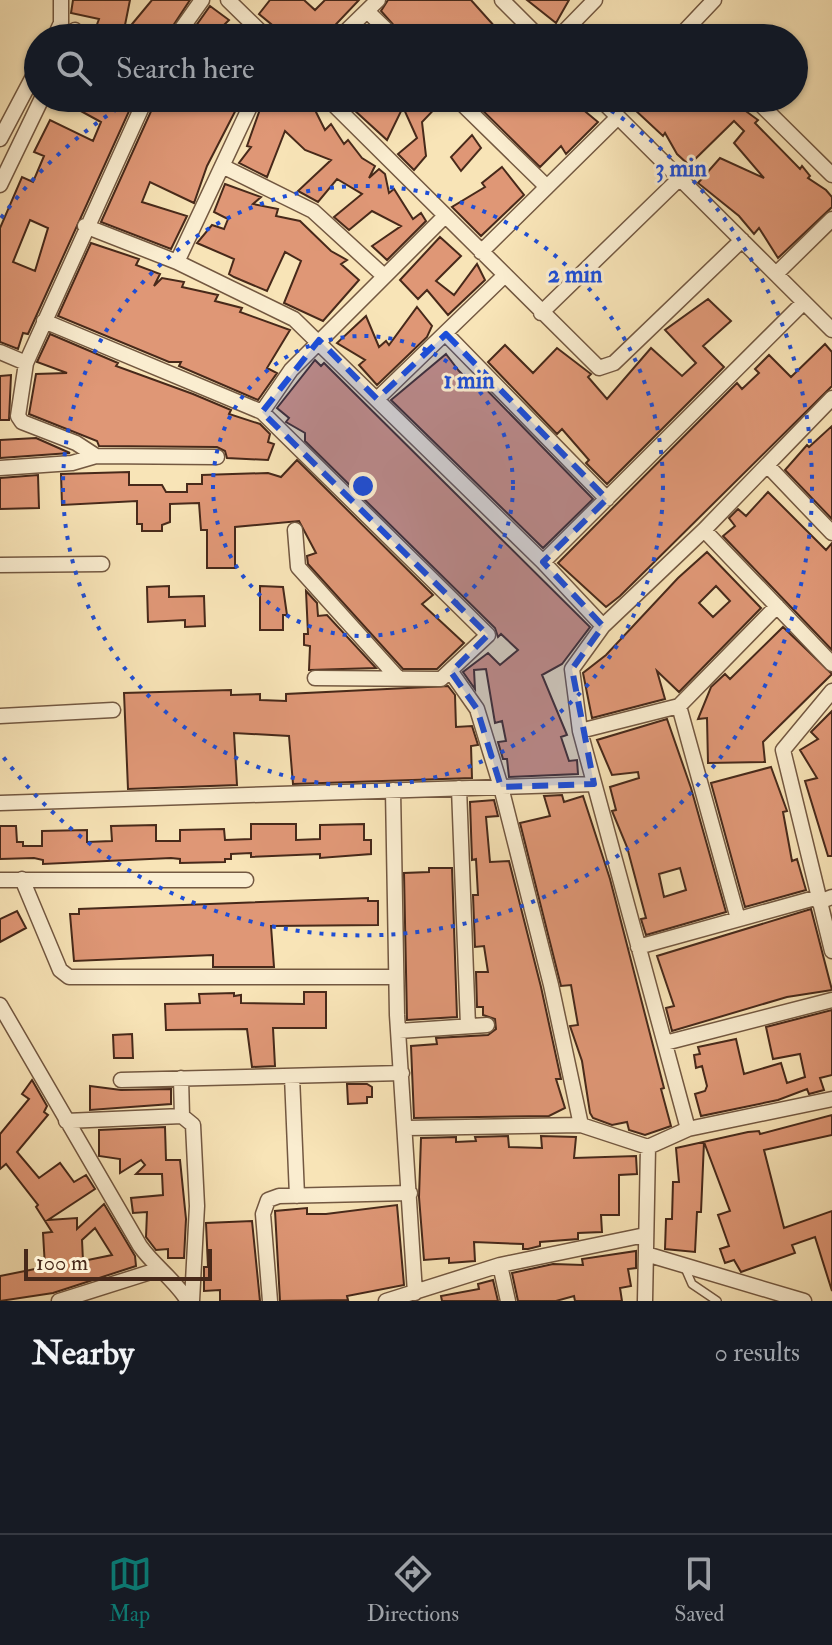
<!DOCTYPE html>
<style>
:root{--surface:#171b24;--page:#242831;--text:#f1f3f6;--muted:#9ea1a6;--line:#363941;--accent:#0f766e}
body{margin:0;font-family:"IM FELL Double Pica",serif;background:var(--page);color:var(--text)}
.scale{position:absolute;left:24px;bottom:20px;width:188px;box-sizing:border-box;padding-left:8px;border:4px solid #47291a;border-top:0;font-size:22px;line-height:28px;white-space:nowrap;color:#47291a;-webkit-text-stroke:6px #faedd0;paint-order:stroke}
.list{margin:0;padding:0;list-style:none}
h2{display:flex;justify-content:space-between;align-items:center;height:104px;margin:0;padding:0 32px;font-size:34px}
h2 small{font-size:26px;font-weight:400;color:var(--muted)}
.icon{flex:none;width:44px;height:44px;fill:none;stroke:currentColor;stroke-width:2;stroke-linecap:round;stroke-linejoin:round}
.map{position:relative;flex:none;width:832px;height:1301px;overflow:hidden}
.search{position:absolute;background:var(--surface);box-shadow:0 2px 6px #0004;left:24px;right:24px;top:24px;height:88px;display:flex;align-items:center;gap:20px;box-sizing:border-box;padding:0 28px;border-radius:44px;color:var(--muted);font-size:30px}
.sheet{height:232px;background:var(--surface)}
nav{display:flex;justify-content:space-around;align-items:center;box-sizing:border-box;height:112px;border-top:2px solid var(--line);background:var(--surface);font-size:22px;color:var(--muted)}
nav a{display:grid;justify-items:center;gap:4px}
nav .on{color:var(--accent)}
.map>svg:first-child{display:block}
.building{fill:#df9776;stroke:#47291a;stroke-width:2;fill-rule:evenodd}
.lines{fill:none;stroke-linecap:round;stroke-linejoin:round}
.service-casing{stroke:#735841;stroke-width:10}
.minor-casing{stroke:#735841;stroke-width:17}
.service{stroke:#faedd0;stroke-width:7}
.minor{stroke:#faedd0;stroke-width:14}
.marked{fill:#1d4ed8;fill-opacity:0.2;stroke:#1d4ed8;stroke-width:6;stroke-dasharray:16 10;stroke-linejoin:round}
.ring{fill:none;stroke:#1d4ed8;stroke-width:4;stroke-dasharray:4 8}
.centre{fill:#1d4ed8;stroke:#faedd0;stroke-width:4}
.ring-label{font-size:24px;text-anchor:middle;font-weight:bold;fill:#1d4ed8;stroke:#faedd0;stroke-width:6;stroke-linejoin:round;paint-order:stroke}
</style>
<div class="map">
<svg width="832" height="1301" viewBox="0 0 832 1301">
<rect width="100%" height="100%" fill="#f8e4b7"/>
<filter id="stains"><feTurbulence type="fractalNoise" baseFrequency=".0025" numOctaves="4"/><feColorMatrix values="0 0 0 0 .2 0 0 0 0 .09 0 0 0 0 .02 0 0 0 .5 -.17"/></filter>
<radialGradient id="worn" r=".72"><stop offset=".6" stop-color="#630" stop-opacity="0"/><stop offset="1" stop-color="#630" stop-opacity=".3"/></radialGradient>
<!-- building -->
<path class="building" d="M73,0H130L123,35L152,0H190L165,38H92L99,19L71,13Z
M270,0H304L315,10L325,0H359L323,38H288L259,14Z
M388,0H471L505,38H405L381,11Z
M527,0H569L556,23Z
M210,6L229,20L225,24L238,30L235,32L240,38L188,37Z
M57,98H86L95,103L97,98H135L28,334L23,333L18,349L0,342V228L22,177L33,182L44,156L34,152L50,120L93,141L101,122ZM30,220L48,228L35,271L13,262Z
M157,98H242L207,166L194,203L150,182L142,202L187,216L171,249L101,222Z
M264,98H309L325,130L331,124L344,144L348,140L362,158L375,166L369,178L379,169L385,174L389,193L394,189L413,219L421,213L426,221L387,260L372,246L401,226L372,211L349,230L334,217L362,194L337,179L318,202L298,191L331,160L305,150L285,131L267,177L239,163L251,147L247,146Z
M341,98H410L417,107L425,98H445L422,122L426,156L414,170L398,154L417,138L403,107L387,140Z
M470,98H569L598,122L566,154L561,146L540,167Z
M645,98H728L758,120L755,123L800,169L802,166L810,176L808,178L826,190L832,197V207L778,258L759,228L754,234L739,216L698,183L720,158L764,178L734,143L744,131L734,121L689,165L677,154L665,133L663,136L634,109Z
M472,135L481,148L461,171L451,157Z
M502,167L524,195L481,236L452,207L485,187L482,183Z
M225,184L261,197L253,204L278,209L276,216L300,221L331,251L347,260L341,264L359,280L323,321L284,303L301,261L285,252L267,291L234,277L229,274L234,259L197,243L212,225L224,229L228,219L214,212Z
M440,237L461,256L436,281L454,295L477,264L485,280L448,315L427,290L418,299L400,280Z
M91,243L139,259L136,265L160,274L154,286L162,278L184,282L182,287L218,295L215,301L242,308L240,312L290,330L267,368L277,373L258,400L179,366L181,362H169L58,316Z
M708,299L731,321L703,346L724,367L607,484L586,463L589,460L562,429L557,434L488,362L505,345L533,373L557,348L591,374L588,377L607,399L651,348L682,376L696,363L665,330Z
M417,307L432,326L427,337L377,385L359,365L365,360L337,343L366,316L379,347L386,341L389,345Z
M50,334L118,363L116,366L193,394L231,410L229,414L260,424L270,434L268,442L274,444L268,460L227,458L225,451L217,447L99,446L97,441L29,414L36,374L67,373L37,362Z
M825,344L832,352V386L620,596L606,607L558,563L737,383L742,389L759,373L755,369L769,355L791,377Z
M446,354L459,371L474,386L478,381L593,499L543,548L391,400Z
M315,360L321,366L324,363L590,627L562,664L542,675L567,735L561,737L569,761L577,760L578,774L509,777L507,759H503L498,742L506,741L502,721L495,723L486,669L474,670L475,689L463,672L488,653L500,665L518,650L501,634L498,637L495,628L305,441V433L286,422L289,418L277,408Z
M11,375L9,420H0V376Z
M832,426V519L785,470L807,445L809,447Z
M36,438L70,453L0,458V440Z
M297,460L433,595L422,604L464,643L437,669H403L308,564L307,556L316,553L299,521L235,527V568H207V530H201L199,503L170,504V522L162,525V531H142V524H137V501L62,505L61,474L129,472V485H162L166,492H187V484H202V475L268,473L281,477Z
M38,475L39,508L0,509V478Z
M768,492L826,550L832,543V650L723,536L735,526L729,518L738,509L746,516Z
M707,552L761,608L679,692L657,671L665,699L592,718L583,673L606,655L678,578ZM716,586L730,601L713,617L699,603Z
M169,586V597L204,596L205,626L185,627V620L148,622L147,587Z
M260,586L283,587L287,615H283V630H260Z
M306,591L317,603L318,616L327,615L376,668L309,670L310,646L304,645V634H308Z
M783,627L832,674L763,742L765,762L708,763L707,718L698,719L711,687L725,674L730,679Z
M448,686L455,695L456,727L472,726L478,745L471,746L472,778L293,784L289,736L234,733L237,785L128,789L124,693L231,690V695L260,694V700L286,701V694Z
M832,711V856H828L805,781L817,778L800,750L818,739L811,732Z
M667,719L691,788L726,912L646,935L641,919L646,918L627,847L612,811L616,810L610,787L639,778L638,772L612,775L597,740ZM680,868L686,890L664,897L659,874Z
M771,767L787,811L783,812L792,861L797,859L806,890L745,907L711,783Z
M562,795L564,802L583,796L610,879L664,1088L661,1089L671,1126L645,1135L629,1130L627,1122L612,1125L593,1118L590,1113L582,1061L570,1026L578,1025L571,985L561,986L520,823L550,816L544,796Z
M494,800L498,816L486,817L490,862L509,861L541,987L561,1079H556L565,1108L549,1116L414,1118L411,1046L437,1044L436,1038L488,1035L496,1029L495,1019L483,1015V1007H477L476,972H488L484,946L475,947L473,895H478L476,859L472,860L470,802Z
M251,824H296V840L320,839V825L364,824V840H371V854L320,858V854L251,857V853L231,854V859H225V862L180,863V859L171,858L43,864V860L34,858L0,859V826H16L17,842H23V846H42V831L87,830V842L112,841L111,826L156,825V841H180V830L224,829L225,840L251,839Z
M429,868H452L457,1017L407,1020L404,873L429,872Z
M368,898V901H378V925L271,926L274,967H213V955L74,961L70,914H79V909Z
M811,909L832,990L787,997L672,1031L666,1008L674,1006L657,956Z
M17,911L26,928L0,942V919Z
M304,992H326V1028H273L275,1066L252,1067L247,1029L166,1030L165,1004L200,1003L199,994L234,993V996L241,995V1003L304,1004Z
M832,1010V1075L820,1078L824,1090L809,1094L807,1089L778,1100L701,1116L695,1094L705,1091L707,1086L702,1066L696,1068L694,1055L700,1054L698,1047L736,1039L744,1074L781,1063L787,1083L805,1077L800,1054L773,1059L766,1027Z
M132,1034L133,1058H114L113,1035Z
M32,1080L47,1106L44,1112L48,1115L17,1152L39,1178L60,1163L74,1182L86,1175L95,1189L48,1220L77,1218V1229L104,1204L135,1256L136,1266L53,1293L0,1301V1276L45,1267L43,1233L52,1232L36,1207L38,1205L6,1164L0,1169V1134L29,1099L22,1094ZM95,1228L112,1255L83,1261L82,1240Z
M347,1084H367L372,1087V1097H367V1103L348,1104Z
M90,1086L121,1090L171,1089V1104L90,1110Z
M832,1115V1135L764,1150L784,1228L832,1211V1291L815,1237L792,1245L795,1253L741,1272L734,1260L725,1263L720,1249L729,1246L718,1215L730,1211L704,1142L701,1212H697L695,1252L665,1249L666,1219H672L673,1182H679L676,1148L748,1132L759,1131L760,1134Z
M165,1127L166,1160H180L186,1219L184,1258H168V1249L156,1250L146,1237L147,1212L133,1213L131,1198L163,1195L162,1174H136L145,1165L141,1160L120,1173V1159L99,1156V1130Z
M508,1136L509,1147L542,1148L541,1136L576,1137L574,1158L636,1156L637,1174L619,1175V1215H601L602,1232L578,1233V1239L540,1242V1246L528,1249H523V1244L474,1242L475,1261L449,1263V1258L424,1260L419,1197L421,1138L456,1137V1142L476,1141L475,1137Z
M397,1205L404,1285L347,1296L348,1300L280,1301L275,1211L307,1208V1214H326Z
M252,1221L260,1301H220V1290L204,1291V1267H208L206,1223Z
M636,1251V1268L628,1269L631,1286L620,1288L622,1301H575L574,1296L556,1301H518L512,1273L553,1264L583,1265L582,1259Z
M493,1280L498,1301H442L441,1296L479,1289L478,1284Z"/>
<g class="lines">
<!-- service casing -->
<g class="service-casing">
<path id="service" d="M685,1268L692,1284L717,1301"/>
</g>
<!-- minor casing -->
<g class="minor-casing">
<path id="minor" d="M228,0L267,38
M502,0L540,38
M368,12L395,38
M54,38L61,23V0
M71,38L75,30
M175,38L202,0
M339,38L378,0
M558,38L595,0
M678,38L714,0
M146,98L26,363L18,416L22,422L76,443L96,456L217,457
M327,98L599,368L614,363L742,240
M456,98L547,187
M599,98L832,330
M754,98L832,175
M0,139L38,67
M222,166L313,211L384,276
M0,185L42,98
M85,226L177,262L294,319L543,562L603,626
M481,252L618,117
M177,262L254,98
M776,274L832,219
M541,313L680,178
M44,321L262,412L488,635L441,679L315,678
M446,334L607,499
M0,352L26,363
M377,399L504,276
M262,412L291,370L445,216
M768,466L832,533
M0,468L72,463L96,456
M295,530L298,567L398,678
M704,530L832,664
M543,562L804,302
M0,565L102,564
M451,672L477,709L501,787L551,985L581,1125
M832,691L783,750L832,951
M679,706L738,919
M0,716L113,710
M580,731L679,706L777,606
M459,788L468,1026
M393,790L397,1015L415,1293
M0,803L594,784
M22,879L60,970L69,977H396
M0,880H246
M638,947L815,898L819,902L832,897
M0,1005L140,1246C155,1267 174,1279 188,1301
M399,1031L487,1025
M665,1043L832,1000
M292,1076L297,1196
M181,1078L182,1116
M121,1080L402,1073
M66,1121L182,1116L193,1125L197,1206L192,1301
M407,1128L581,1125L648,1147
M688,1129L580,731L572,669L603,626L704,530L832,398
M646,1254L804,1301
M500,1265L508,1301
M59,1301L157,1270
M270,1301L263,1214L268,1200L279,1196L410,1193
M386,1301L500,1265L645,1235
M645,1301L648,1147L688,1129L832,1099"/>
</g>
<!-- service -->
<use href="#service" class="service"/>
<!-- minor -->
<use href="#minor" class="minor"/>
</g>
<!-- marked area -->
<path class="marked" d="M446,334L607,499L543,562L603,626L572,669L594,784L501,787L477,709L451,672L488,635L262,412L319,340L377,399Z"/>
<!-- distance rings -->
<g class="ring">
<circle cx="363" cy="486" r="150"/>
<circle cx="363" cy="486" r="300"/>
<path d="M1 218A450 450 0 0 1 135 98M324 38A450 450 0 0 1 402 38M591 98A450 450 0 1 1 1 754"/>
</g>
<circle cx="363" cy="486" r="12" class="centre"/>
<g class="ring-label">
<text x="681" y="176">3 min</text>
<text x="575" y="282">2 min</text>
<text x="469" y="388">1 min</text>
</g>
<rect width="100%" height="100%" filter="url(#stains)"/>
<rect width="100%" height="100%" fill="url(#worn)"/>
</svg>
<div class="scale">100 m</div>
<div class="search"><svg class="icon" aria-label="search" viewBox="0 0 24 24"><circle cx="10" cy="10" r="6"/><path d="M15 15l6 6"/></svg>Search here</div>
</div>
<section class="sheet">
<h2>Nearby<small>0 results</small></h2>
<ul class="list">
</ul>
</section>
<nav>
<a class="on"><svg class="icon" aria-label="map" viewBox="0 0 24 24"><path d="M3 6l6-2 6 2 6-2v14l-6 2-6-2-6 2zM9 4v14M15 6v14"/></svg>Map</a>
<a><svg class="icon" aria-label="directions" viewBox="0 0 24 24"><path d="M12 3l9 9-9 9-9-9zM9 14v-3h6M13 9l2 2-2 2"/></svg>Directions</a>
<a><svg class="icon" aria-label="saved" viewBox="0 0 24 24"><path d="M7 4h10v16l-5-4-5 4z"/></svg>Saved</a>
</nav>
